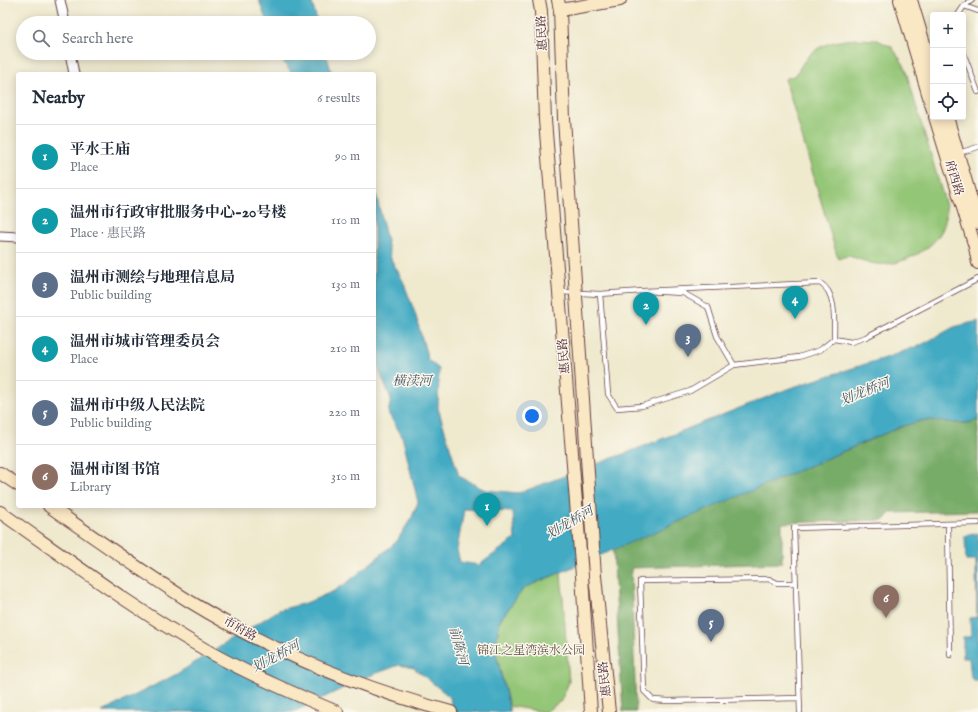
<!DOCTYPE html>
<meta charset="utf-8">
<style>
:root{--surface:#fff;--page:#f6f6f7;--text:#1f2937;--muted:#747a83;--line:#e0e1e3;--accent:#7c3aed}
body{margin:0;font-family:"IM FELL English","Noto Serif SC",serif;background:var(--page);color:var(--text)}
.controls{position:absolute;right:12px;top:12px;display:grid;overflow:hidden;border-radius:4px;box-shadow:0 2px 10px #0003}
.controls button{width:36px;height:36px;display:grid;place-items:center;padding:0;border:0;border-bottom:1px solid var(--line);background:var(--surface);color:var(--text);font:20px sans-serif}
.you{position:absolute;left:532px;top:416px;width:14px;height:14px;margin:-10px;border:3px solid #fff;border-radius:50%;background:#1a73e8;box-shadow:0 0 0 6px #1a73e833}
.badge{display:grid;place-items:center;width:26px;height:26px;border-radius:50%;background:var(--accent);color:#fff;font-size:13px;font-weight:700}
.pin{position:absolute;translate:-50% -33px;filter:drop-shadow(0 1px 2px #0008)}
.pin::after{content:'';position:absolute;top:21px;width:14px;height:12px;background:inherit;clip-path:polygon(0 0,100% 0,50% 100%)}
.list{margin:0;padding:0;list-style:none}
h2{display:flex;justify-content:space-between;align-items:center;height:52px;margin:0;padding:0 16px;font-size:17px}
h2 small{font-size:13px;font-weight:400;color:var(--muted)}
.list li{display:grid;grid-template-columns:26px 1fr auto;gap:12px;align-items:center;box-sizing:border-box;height:64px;padding:0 16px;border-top:1px solid var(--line)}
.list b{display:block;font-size:15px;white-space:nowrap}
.list p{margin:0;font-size:13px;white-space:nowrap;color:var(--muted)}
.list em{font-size:13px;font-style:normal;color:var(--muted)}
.icon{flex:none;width:22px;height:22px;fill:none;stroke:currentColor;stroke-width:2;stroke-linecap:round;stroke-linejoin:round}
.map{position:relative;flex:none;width:978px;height:712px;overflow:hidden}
.search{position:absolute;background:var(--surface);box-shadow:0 2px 10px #0003;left:16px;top:16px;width:360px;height:44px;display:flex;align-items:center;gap:10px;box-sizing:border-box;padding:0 14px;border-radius:22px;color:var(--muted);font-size:15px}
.panel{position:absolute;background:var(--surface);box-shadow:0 2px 10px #0003;left:16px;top:72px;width:360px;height:436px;border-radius:4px}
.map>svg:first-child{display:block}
.green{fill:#94c677;stroke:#6f7251}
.forest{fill:#77ab68;stroke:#60654a}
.water{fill:#43aac3;stroke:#466477;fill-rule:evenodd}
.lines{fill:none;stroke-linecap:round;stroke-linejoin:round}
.lane-casing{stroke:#633d43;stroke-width:6}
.street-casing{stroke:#633d43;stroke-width:11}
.secondary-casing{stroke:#633d43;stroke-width:14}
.lane{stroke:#fff;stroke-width:4.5}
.street{stroke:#fff;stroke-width:9}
.secondary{stroke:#fae7c3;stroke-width:12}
.labels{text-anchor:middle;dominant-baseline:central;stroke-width:3;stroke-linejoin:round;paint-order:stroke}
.street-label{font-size:12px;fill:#4a1f2b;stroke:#fbf7ec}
.park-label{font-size:12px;fill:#605142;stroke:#fbf7ec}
.water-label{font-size:13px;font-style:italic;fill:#475768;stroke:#fbf7ec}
</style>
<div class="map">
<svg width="978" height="712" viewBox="0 0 978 712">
<rect width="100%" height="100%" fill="#fbf7ec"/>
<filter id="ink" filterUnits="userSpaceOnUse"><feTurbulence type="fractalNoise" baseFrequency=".025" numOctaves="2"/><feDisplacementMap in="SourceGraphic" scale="8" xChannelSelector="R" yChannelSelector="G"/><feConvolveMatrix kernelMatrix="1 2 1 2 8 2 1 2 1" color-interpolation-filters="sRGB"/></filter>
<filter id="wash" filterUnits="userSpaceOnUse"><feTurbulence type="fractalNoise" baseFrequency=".012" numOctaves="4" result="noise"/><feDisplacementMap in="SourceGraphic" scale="16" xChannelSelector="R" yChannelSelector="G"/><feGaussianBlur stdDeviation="0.9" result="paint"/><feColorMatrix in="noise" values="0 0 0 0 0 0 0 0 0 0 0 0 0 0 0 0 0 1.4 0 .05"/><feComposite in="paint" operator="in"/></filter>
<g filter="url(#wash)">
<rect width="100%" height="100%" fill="#efe9ce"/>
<!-- green -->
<path class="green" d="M857,39L877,40L892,47L904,65L946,206C946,212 946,219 944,225C937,249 900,267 876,264C867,263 858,258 849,256C846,256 841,258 838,259L785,79L796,75C810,46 828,41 857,39Z
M561,572L569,682L561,701L545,712L509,706L495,649L500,620L524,588Z"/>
<!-- forest -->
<path class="forest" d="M978,419V511L890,513L884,520L782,523V563L631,568L636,712H623L613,549L900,427C908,425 917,421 925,420C939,419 967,428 978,419Z"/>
<!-- water -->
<path class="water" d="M259,0H311L318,23H267Z
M278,53H326L332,74H292L280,57Z
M374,185L391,259L403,281L415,313L428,360L439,369L438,408L459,476L485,490L519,493L634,450L790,388L891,356L923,344L954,327L978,321V419C967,428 939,419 925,420C917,421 908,425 900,427L524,588L500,620L495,649L510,712H452L450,697L414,668L399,665L369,676L293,712H102L175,675L279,610L306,603L334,591L348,582L396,542L412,517L418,502L402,436L388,413L391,399L374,359ZM464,509L513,512L515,539L479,565L460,562L457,550Z
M978,533V680H974L971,678L969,658H963V637H971L970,618L977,617L976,560H966L965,536Z"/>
</g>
<g filter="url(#ink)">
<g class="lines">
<!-- lane casing -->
<g class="lane-casing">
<path id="lane" d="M964,6L978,11
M958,15L964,6L972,0
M963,52L978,92
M959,153L978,147
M561,292L600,294L643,291L683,293L708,307L717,336L734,365L799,357L820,350L834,339C834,321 837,293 820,283L643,291
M600,294L608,394L617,408L642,406L690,391L734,365
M834,339L851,342L866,337L978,279
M948,524L950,655
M796,583H777L769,579L640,581L644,691L653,700L669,701L799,698
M800,712L794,528L978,523"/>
</g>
<!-- street casing -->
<g class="street-casing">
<path id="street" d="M60,0L65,23
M70,53L74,74
M0,236L18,237"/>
</g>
<!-- secondary casing -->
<g class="secondary-casing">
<path id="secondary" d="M539,0L541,11L545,120L582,576L591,712
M558,0L560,10L564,119L595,576L609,712
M900,0L933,110
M911,0L933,73
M560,10L620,0
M935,117L975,247L978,263
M947,117L978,223
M0,473L18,485
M49,506C95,538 141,571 189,601C272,652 357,687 451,712
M0,512C70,561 138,612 213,654C253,676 295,694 337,712"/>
</g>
<!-- lane -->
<use href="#lane" class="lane"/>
<!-- street -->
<use href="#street" class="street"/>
<!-- secondary -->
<use href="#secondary" class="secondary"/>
</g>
</g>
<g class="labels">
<!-- street labels -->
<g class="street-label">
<text transform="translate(542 33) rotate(-92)">惠民路</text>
<text transform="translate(954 178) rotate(73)">府西路</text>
<text transform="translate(564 356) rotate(-95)">惠民路</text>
<text transform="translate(240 629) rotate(29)">市府路</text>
<text transform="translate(605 679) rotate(-96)">惠民路</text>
</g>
<!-- park labels -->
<g class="park-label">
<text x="531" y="650">锦江之星湾滨水公园</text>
</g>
<!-- water labels -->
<g class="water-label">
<text x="412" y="381">横渎河</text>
<text transform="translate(865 392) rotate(-22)">划龙桥河</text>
<text transform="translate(570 523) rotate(-30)">划龙桥河</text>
<text transform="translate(458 646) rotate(75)">前陈河</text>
<text transform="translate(276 657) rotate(-28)">划龙桥河</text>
</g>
</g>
</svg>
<div class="controls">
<button>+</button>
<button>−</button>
<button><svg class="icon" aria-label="locate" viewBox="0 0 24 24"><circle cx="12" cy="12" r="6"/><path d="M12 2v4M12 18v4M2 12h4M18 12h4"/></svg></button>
</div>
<div class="you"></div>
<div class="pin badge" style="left:487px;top:526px;background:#0f9aa8">1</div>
<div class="pin badge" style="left:646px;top:325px;background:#0f9aa8">2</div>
<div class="pin badge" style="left:688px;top:357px;background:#5c6f8a">3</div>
<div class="pin badge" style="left:795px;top:319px;background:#0f9aa8">4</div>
<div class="pin badge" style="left:711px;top:642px;background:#5c6f8a">5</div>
<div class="pin badge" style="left:886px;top:618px;background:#8d6e63">6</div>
<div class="search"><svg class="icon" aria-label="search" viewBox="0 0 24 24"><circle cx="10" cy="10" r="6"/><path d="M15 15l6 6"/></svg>Search here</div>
<section class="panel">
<h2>Nearby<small>6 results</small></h2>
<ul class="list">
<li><span class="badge" style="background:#0f9aa8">1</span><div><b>平水王庙</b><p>Place</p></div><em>90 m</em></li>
<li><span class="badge" style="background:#0f9aa8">2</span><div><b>温州市行政审批服务中心-20号楼</b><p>Place · 惠民路</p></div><em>110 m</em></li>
<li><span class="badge" style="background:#5c6f8a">3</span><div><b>温州市测绘与地理信息局</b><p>Public building</p></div><em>130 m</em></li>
<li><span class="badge" style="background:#0f9aa8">4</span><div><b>温州市城市管理委员会</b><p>Place</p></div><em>210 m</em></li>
<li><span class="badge" style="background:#5c6f8a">5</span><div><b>温州市中级人民法院</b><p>Public building</p></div><em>220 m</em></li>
<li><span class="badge" style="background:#8d6e63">6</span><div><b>温州市图书馆</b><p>Library</p></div><em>310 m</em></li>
</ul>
</section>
</div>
